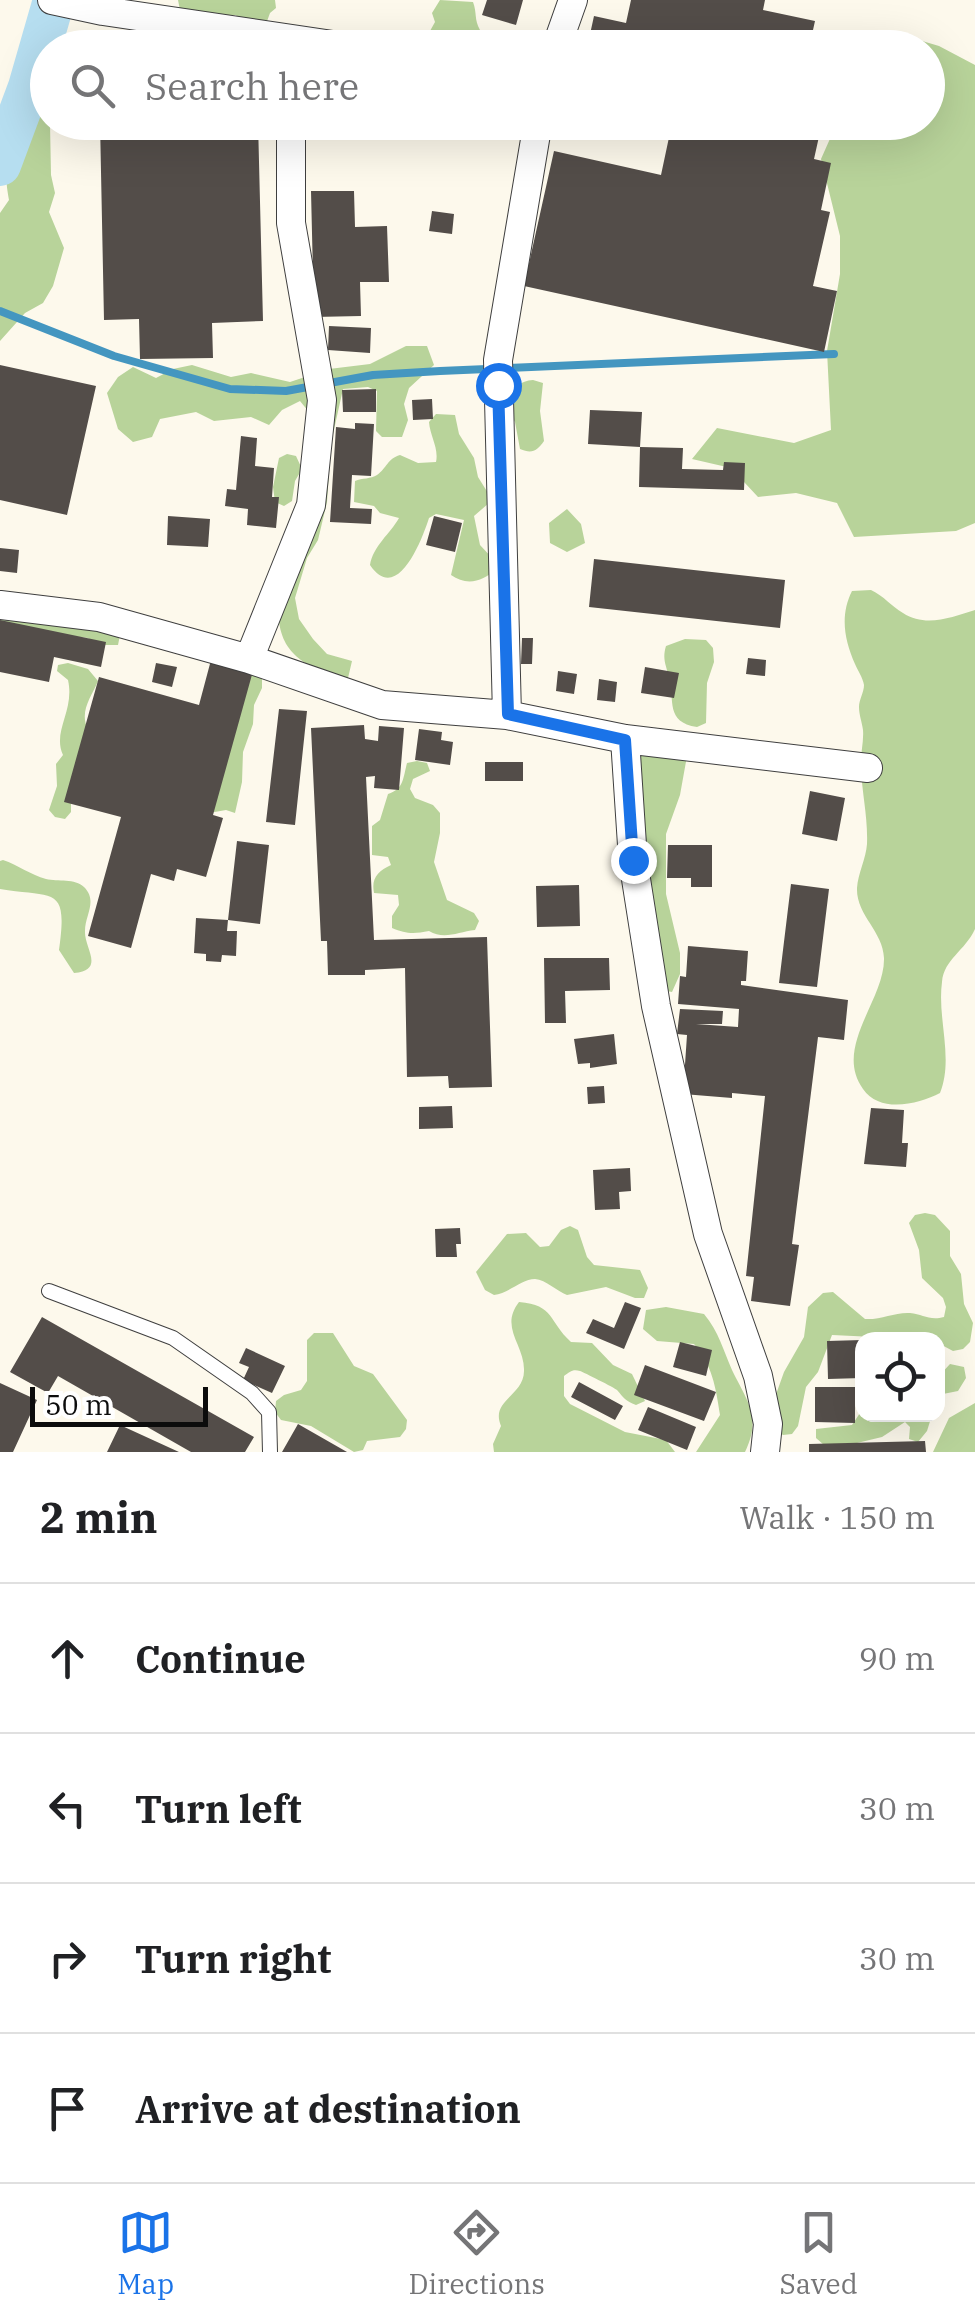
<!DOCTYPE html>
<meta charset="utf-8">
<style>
:root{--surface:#fff;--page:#f2f2f2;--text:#202124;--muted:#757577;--line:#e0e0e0;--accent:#1a73e8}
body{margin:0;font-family:"IBM Plex Serif",serif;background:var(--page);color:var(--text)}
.controls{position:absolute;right:30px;bottom:30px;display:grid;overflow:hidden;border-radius:20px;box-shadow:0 10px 40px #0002}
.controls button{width:90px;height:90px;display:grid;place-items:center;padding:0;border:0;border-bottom:2px solid var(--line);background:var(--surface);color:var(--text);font:50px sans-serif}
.scale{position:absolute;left:30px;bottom:25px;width:178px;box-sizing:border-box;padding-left:10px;border:5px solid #0c0c0c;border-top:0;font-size:28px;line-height:35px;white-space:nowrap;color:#0c0c0c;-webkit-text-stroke:8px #fff;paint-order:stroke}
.stop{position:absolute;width:30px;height:30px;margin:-22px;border:8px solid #1a73e8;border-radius:50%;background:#fff}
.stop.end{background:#1a73e8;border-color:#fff;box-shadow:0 2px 10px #0008}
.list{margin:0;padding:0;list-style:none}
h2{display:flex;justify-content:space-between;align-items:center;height:130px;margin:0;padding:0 40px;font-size:42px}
h2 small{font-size:32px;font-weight:400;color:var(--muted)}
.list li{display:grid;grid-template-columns:65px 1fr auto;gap:30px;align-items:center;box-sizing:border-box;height:150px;padding:0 40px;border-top:2px solid var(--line)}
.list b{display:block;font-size:38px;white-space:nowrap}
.list em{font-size:32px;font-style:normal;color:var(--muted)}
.icon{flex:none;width:55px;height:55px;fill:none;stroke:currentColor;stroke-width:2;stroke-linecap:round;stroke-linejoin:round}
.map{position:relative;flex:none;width:975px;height:1452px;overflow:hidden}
.search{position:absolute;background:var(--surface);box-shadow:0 10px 40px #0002;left:30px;right:30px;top:30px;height:110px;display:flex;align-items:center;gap:25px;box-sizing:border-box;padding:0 35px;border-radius:55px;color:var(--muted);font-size:38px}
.sheet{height:730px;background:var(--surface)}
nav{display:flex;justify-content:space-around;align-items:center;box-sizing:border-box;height:140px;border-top:2px solid var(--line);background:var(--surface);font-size:28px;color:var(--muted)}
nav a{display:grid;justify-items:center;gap:5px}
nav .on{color:var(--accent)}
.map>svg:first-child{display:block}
.forest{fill:#b8d39a}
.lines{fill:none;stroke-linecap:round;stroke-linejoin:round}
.stream{stroke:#4496c0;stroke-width:8}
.river{stroke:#b6def0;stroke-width:42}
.building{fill:#534d49}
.lane-casing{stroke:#3f3f3f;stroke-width:16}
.street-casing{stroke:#3f3f3f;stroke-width:30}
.lane{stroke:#fff;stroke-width:14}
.street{stroke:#fff;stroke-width:28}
.route{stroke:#1a73e8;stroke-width:12}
</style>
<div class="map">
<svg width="975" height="1452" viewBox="0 0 975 1452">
<rect width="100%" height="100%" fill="#fdf9ec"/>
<!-- forest -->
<path class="forest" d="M178,0H275L276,8L270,13L266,24L247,31L236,15H181Z
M440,0L473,2C477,12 474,20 480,30L477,39L458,37C449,45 444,46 433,40L430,31L435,22L432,13Z
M902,35L939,46L975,65V523L956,531L854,537L837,503L796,493L758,497L731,468L692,459L717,428L794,443L831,430L827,351L840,274V236L821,159L837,123L928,122V48L876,47Z
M37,102L47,114L50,123L51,175L55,193L49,212L64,248L53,286L43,303L25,313L0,341V213L9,200C0,150 16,170 26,143L12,116L18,106Z
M406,346H427L434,365L409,388L404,404L408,420L402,437H382L376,431L377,391L368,387L343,389L331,443L327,502L318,540L307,558L295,598L299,619L313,639L327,654L352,661L348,678L339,682C302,661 278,655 278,606L313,417L300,401L282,410L269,425L251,417L214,421L196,412L160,419L152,437L133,442L118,429L107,393L118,377L133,367L156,378L173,369L192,365L231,377L251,373L290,382L329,369L370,364Z
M533,380L543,383L540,411L544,441C537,451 532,454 520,449L515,422L505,405C511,390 518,381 533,380Z
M436,414L455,415L459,434L474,458L478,477L488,493L489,503L474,516L480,545L493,559L496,569C483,582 466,586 451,575L464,520L436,514L429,518C422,540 397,605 370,565C373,546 390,534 399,518L380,513L374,506L354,502L355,481C362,478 371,479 377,475C387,468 387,459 400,455L418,463L436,462C439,448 430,436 429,422Z
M287,454L296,456L302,469L295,481L292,501L284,506L275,502L273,487L279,458Z
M567,509L581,524L585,543L567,552L550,543L549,523Z
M871,590C884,596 891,606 903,613C926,628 952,617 975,610V929C965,951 944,959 942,982C937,1019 954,1058 940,1093C919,1104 880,1114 863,1089C833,1047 885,1000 884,958C883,931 856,915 857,888C858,873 866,859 867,844C868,817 862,794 861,768C860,755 864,742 863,730C862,722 859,715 859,707C859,700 864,692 864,685C863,678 857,669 855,664C844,639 840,615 852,591Z
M0,611L121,630L118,645H94L88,638L0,628Z
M685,639L706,640L713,648L714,662L707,683L706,723L697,727C665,722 675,701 669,677C666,665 662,659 666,646Z
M68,663L88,669L98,681C91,698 79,711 88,730L71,783V812L65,819L55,817L49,810L57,786L56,764L63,755C52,731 75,711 68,680L57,671L58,665Z
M255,671L262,678V688L254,705L253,724L243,752L242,782L235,813L226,810L209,813L246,675Z
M640,743L687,756L680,795L666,834V894L680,953V974L672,992L652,988L634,856Z
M417,761L427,763L430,771L413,779L410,789L415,798L433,805L440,813V833L434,862L447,900L474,913L479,921L475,930C458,932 444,940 429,931C414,934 406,934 392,928V916L399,905L398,895L374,893C371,878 378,871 391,865L388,857L372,855V826L380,820L388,794C404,789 403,778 407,763Z
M3,860C18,865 31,875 46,879C58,882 75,878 84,887C98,901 85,915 85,931C84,948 106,970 74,973L59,950C68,885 55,898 0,889V861Z
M925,1213L935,1215L950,1231V1256L961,1274L964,1304L973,1323L970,1342L963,1349L953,1351L938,1343V1340L832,1335L818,1372L806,1387L798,1426L792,1434L783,1435L775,1429L774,1400L784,1372L804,1337L808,1307L823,1293L833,1292L865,1319C881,1320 895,1312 910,1313C923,1314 929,1321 944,1317L946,1307L943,1298L922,1278L919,1250L909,1223L915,1215Z
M570,1226L578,1230L587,1257L594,1265L640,1270L648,1288L644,1298H635L606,1287L567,1295C557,1291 546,1280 535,1279C522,1279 509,1293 494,1295L485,1290L476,1272L507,1234L526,1233L540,1247L549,1246L561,1230Z
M519,1302C555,1305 548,1321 571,1342L592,1343L613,1365L632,1374L645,1401L636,1405C625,1401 624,1398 617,1390C615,1388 583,1372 580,1371C572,1369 570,1372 564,1376V1396L570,1404L625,1432L666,1440L675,1452H494L493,1444L501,1426C490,1400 524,1396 524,1371C525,1345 499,1328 519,1302Z
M666,1307L704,1314C719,1332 723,1350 732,1370C747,1401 762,1417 745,1452H696L720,1415C716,1388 712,1364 694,1344L657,1341L643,1329L646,1310Z
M314,1333H333L354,1366L373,1374L407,1420L406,1429L400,1437L367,1441L363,1450L354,1452L311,1426L281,1420L275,1412L276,1401L284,1395L301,1390L307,1381V1340Z
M950,1364L964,1367L966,1378L958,1391L938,1395V1377Z
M975,1403V1452H933L949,1418Z
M862,1410V1414L932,1415L927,1431L918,1442L909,1439L910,1427L905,1422L882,1437L857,1443L824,1445L816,1438V1429L852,1425Z"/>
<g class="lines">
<!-- stream -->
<path class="stream" d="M0,311L114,356L230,389L286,391L373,375L440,371L834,354"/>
<!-- river -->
<path class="river" d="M0,165L29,87L54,0"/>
</g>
<!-- building -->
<path class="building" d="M487,0H523L516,25L482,15Z
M631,0H765L763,10L815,21L809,48H587L594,16L626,23Z
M100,122H258L263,321L212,323L213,358L140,359L139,319L104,320Z
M653,122L822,123L814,159L831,163L821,210L830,212L813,286L837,291L824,352L524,286L554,151L661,175L671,128Z
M311,191H354L355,227L387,226L389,282H360L361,316L314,317Z
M432,211L454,214L452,234L429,231Z
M329,326L371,328L370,353L328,350Z
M0,365L96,386L67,515L0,500Z
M376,389V412H343L342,390Z
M432,399L433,419L413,420L412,400Z
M590,410L642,412L640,447L588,444Z
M355,423L374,424L371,476L352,475L350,508L372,509L371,524L330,522L336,427L355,429Z
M241,436L257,438L255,466L274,468L272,497H279L276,528L247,525L248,509L225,506L227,489L236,490Z
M640,447L683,448L682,469L723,470L724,462L745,463L744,490L639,487Z
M168,516L210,519L208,547L167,545Z
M434,516L462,523L455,552L426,545Z
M0,548L19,550L17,573L0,571Z
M594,559L785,580L780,628L589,607Z
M0,620L106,642L101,667L54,657L49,682L0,672Z
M522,638H533L532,664H521Z
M748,658L766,660L765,676L746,674Z
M211,660L253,671L213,815L223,818L206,877L177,869L174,881L151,874L131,948L88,936L121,817L64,802L99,677L199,705Z
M156,663L177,667L172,687L152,682Z
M645,667L679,673L674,698L641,693Z
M558,671L577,674L574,694L556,691Z
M599,679L617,682L615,702L597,700Z
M279,709L307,711L295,825L266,822Z
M364,725L365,739L378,741L379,726L404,728L399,790L374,788L375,776L366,777L374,940L487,937L492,1087L449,1088L448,1076L407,1077L405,968L365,970V975H328L327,941H321L311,728Z
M419,729L442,732L441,740L453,742L450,765L415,760Z
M485,762H523V781H485Z
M810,791L845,798L837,841L802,834Z
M237,841L269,845L260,924L228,920Z
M668,845H712V887H691V878H667Z
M791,884L829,889L817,987L779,983Z
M579,885L580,926L537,927L536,886Z
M196,918L228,920L227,931H237L236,956L222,955L221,962L206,961V954L194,953Z
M688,946L748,951L746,981H741V985L848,1000L844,1040L818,1037L792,1244L799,1245L790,1306L751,1301L754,1277L746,1276L765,1096L732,1093V1098L683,1094L687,1035L677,1034L680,1009L723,1011L722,1024H696L738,1027L739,1009L678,1004L680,976L686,977Z
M544,958H609L610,990L565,991L566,1023H545Z
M614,1034L617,1064L590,1068V1063L578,1064L574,1039Z
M604,1086L605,1103L588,1104L587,1087Z
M452,1106L453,1128L419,1129V1107Z
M871,1108L904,1110L902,1143H908L906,1167L864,1164Z
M630,1168L631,1191L619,1192L620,1209L595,1210L593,1170Z
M460,1228L461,1244H456L457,1257H436L435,1229Z
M625,1302L641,1308L624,1349L586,1333L593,1319L614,1328Z
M42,1317L254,1437L245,1452H191L58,1376L48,1393L10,1372Z
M862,1340V1378L828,1379L827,1341Z
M680,1342L712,1350L706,1376L673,1367Z
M246,1348L285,1366L272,1393L243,1380L249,1367L239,1363Z
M645,1365L716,1392L704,1421L634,1395Z
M579,1382L623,1406L615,1420L571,1397Z
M0,1383L37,1400L13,1452H0Z
M815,1387H862V1400H855V1423L815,1422Z
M648,1407L696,1427L687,1450L638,1430Z
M298,1424L347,1452H282Z
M120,1425L179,1452H107Z
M925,1441L926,1452H809V1444Z"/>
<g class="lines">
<!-- lane casing -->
<g class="lane-casing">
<path id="lane" d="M49,1291L173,1338L252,1393L269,1412L270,1452"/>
</g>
<!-- street casing -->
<g class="street-casing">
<path id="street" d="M52,0L103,11L353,48
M556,48L573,0
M0,605L99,617L249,659L382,705L507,715L625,739L868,768
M249,659L311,505L322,400L291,223V122
M507,715L498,360L538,122
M625,739L633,860L656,1006L708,1234L758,1376L768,1424L765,1452"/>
</g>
<!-- lane -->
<use href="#lane" class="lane"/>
<!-- street -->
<use href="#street" class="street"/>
</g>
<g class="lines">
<!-- route -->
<path class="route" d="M498,385L508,714L625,740L633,860"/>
</g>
</svg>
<div class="controls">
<button><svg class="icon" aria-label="locate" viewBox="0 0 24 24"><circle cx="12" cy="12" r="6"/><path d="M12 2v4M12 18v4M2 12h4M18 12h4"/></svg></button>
</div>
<div class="scale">50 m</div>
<div class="stop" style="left:498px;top:385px"></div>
<div class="stop end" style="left:633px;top:860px"></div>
<div class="search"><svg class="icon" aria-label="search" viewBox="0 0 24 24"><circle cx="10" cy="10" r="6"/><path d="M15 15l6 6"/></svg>Search here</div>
</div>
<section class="sheet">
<h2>2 min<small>Walk · 150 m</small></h2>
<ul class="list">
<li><svg class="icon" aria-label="ahead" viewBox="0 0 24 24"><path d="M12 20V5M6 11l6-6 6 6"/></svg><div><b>Continue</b></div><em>90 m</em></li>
<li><svg class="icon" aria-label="left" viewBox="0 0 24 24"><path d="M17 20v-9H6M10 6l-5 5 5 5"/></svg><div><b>Turn left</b></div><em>30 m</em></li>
<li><svg class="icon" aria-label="right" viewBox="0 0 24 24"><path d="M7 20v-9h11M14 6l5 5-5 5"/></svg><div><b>Turn right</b></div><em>30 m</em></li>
<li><svg class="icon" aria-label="arrive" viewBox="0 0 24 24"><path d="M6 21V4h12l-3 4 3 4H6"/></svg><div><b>Arrive at destination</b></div></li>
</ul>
</section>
<nav>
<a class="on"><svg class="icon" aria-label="map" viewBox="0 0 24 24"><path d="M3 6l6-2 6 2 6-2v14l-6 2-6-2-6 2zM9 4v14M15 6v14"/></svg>Map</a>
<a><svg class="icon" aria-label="directions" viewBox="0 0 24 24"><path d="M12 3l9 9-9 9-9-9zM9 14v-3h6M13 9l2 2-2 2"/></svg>Directions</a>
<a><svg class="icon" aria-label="saved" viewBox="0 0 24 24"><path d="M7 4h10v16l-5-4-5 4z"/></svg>Saved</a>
</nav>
